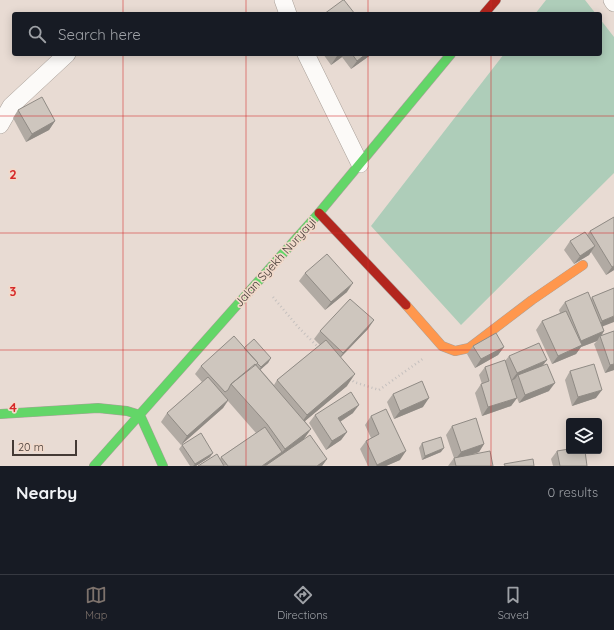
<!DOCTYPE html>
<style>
:root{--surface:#171b24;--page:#20242c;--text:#f1f3f6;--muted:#9ea1a6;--line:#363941;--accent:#7d726c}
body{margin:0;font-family:Quicksand,sans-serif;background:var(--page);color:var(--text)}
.controls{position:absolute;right:12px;bottom:12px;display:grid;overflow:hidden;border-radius:4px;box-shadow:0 2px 10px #0003}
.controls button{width:36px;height:36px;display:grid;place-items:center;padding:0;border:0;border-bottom:1px solid var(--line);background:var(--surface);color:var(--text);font:20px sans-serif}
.scale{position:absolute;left:12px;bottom:10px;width:65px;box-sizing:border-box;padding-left:4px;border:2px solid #443a35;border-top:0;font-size:11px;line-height:14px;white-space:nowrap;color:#443a35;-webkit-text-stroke:3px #f1d9ca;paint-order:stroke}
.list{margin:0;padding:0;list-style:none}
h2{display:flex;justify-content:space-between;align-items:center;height:52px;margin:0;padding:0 16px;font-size:17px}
h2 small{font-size:13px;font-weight:400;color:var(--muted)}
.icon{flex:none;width:22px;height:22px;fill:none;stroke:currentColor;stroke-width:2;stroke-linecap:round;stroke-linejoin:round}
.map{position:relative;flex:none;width:614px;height:466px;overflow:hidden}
.search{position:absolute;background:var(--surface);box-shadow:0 2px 10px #0003;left:12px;right:12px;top:12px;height:44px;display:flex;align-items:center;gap:10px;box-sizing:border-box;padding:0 14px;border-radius:4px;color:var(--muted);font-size:15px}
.sheet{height:108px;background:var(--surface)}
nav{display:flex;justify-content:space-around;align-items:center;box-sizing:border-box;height:56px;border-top:1px solid var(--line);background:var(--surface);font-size:11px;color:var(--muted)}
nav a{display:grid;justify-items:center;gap:2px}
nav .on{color:var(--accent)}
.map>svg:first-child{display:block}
.green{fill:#aecdb9}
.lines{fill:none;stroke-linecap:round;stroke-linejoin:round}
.street-casing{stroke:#a9a099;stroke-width:18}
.fast-casing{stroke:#a9a099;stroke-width:10}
.slow-casing{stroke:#a9a099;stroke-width:10}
.jam-casing{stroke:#a9a099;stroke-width:10}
.path{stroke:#c5c0be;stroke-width:2.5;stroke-dasharray:1 3;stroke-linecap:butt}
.street{stroke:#fcfaf8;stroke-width:17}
.fast{stroke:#63d668;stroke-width:9}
.slow{stroke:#ff974d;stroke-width:9}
.jam{stroke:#b3261e;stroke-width:9}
.wall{fill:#b1aaa3}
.shaded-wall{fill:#908b85}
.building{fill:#cec6be;stroke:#908b85}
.grid{fill:none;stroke:#d62828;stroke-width:1;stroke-opacity:0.55}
.labels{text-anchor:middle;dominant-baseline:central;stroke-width:3.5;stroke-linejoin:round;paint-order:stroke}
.street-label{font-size:12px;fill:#443a35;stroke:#f1d9ca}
.grid-label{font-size:13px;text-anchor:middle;font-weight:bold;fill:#d62828;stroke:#f1d9ca;stroke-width:3.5;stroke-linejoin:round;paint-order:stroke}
</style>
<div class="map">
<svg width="614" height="466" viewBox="0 0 614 466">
<rect width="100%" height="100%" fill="#e8dbd3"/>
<!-- green -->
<path class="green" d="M546,0H585L596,14H535Z
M600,19L614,37V173L461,325L371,226L504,54H600Z"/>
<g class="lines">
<!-- street casing -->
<g class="street-casing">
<path id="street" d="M283,0L288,14
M612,0L614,3
M306,54L360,164
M0,125L11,106L67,54"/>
</g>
<!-- fast casing -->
<g class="fast-casing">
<path id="fast" d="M0,414L98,408L127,411L140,415L163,466
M94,466L319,213L451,54"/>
</g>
<!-- slow casing -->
<g class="slow-casing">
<path id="slow" d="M406,305L442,346L455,351L469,348L532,300L583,265"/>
</g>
<!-- jam casing -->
<g class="jam-casing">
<path id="jam" d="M484,14L496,0
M319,213L406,305"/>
</g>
<!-- path -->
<path class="path" d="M273,297L299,328L319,348
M350,378L354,382L379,390L424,358"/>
<!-- street -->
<use href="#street" class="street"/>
<!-- fast -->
<use href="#fast" class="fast"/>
<!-- slow -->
<use href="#slow" class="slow"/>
<!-- jam -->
<use href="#jam" class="jam"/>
</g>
<!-- wall -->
<path class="wall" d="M323,54H372L351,69L342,57L331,65Z
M18,110L55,121L49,130L26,142L13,118Z
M614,217V270L606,275L591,252L589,255L574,264L564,250L570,241L587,235L590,231Z
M305,273L347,292L325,310L299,281Z
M614,288L603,327L604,331L602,335L614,331V370L605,373L594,344L597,341L581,347L576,354L552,364L536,330L542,321L560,313L559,310L565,302L591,299L592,297Z
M368,329L341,357L347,386L305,421L311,429L304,439L327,459L322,466H198L220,459L221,457L256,433L228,401L223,408L181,445L161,422L167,413L202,382L195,374L201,366L244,348L271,358L268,363L260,369L274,385L277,380L320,345L314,339L320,331Z
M473,346L504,347L498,355L475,368L467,354Z
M509,356L542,366L549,391L519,403L517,398L511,406L482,416L475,393L481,384H482L479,375L485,367L505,361Z
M570,371L596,398L572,406L565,380Z
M393,394L423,407L394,419L387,402Z
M353,413L340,422L347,432L341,440L326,450L309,423L315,415Z
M371,416L400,460L386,466H368L360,449L366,441L371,438L365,425Z
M452,426L484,444L479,452L471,455L493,466H448L454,458L446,435Z
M422,443L441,452L422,460L419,448Z
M182,445L210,457L196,466H190L179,449Z
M557,451L587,466H553L551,459Z"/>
<!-- shaded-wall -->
<path class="shaded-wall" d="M341,54H344L342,57L331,65L337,56Z
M366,54H372L351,69L357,61Z
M55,121L49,130L26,142L32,134Z
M595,246L589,255L574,264L580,256Z
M614,266V270L606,275L612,267Z
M353,283L347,292L325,310L331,302Z
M614,316V322L596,329L602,321Z
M374,320L368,329L337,361L343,353Z
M604,331L600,337V336L597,341L581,347L576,354L552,364L558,356L576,348L581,341Z
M504,347L498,355L475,368L481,359Z
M271,358L268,363L258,372L261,367Z
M547,360L541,368L518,375L515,379L511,381L517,373Z
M614,364V370L605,373L610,365Z
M355,374L347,386L299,426L307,415Z
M555,383L549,391L519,403L525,395Z
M602,390L596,398L572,406L578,397Z
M429,398L423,407L394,419L400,411Z
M517,398L511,406L482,416L488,407Z
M228,400L223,408L181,445L187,436Z
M359,405L353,413L332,427L338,418Z
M311,429L303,440L268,466H262L282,452L285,449Z
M347,432L341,440L326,450L332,441Z
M484,444L479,452L455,460L461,452Z
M444,448L441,452L422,460L425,456Z
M406,451L400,460L386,466H376L377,465Z
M213,453L210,457L196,466H193L195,464Z
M327,459L322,466H317Z"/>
<!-- building -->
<path class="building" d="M343,0H344L355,14H324Z
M335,54H341L337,56Z
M352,54H366L357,61Z
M42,97L55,121L32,134L18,110Z
M614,217V266L612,267L590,231Z
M585,232L595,246L580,256L570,241Z
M327,254L353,283L331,302L305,273Z
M614,288V316L602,321L592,297Z
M588,292L604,331L581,341L565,302Z
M350,299L374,320L343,353L320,331Z
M566,311L582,345L558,356L542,321Z
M614,331V364L610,365L600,336Z
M496,333L504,347L481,359L473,346Z
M234,336L258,363L231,384L228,390L225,392L201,366Z
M254,339L271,358L261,367L257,363H258L244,348Z
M326,340L355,374L307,415L277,380Z
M539,343L547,360L517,373L509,356Z
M505,360L517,398L488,407L481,384L489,381L485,367Z
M255,364L311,429L285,449L267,424L231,384Z
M547,364L555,383L525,395L518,375Z
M594,364L602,390L578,397L570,371Z
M208,377L228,400L187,436L167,413Z
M422,381L429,398L400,411L393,394Z
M351,392L359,405L338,418L347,432L332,441L315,415Z
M386,409L406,451L377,465L366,441L379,434L371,416Z
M476,418L484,444L461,452L452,426Z
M265,427L282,452L262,466H228L221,457Z
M201,433L213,453L195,464L182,445Z
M310,435L327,459L317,466H265Z
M441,437L444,448L425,456L422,443Z
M569,449V451H585L587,466H560L557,451Z
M490,451L493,466H456L454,458Z
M217,454L224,466H198Z
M533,459L534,466H505L504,464Z"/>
<!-- grid -->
<path class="grid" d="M123,0V14M246,0V14M368,0V14M491,0V14M123,54V466M246,54V466M368,54V466M491,54V466M0,116H614M0,233H614M0,350H614"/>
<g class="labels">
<!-- street labels -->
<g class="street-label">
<text transform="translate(275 262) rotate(-48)">Jalan Syekh Nuryayi</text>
</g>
</g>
<g class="grid-label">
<text x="13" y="179">2</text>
<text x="13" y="296">3</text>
<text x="13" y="412">4</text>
</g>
</svg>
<div class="controls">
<button><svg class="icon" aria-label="layers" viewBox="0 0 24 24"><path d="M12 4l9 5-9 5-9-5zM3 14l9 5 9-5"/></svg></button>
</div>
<div class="scale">20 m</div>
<div class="search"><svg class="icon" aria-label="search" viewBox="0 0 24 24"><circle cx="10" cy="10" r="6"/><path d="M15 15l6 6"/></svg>Search here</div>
</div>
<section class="sheet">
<h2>Nearby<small>0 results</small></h2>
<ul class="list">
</ul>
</section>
<nav>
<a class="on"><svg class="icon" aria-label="map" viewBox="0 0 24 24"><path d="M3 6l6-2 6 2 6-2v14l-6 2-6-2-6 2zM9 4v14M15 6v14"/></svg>Map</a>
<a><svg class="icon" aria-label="directions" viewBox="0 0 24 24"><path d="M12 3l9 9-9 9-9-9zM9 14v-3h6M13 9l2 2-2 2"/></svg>Directions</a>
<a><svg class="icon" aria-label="saved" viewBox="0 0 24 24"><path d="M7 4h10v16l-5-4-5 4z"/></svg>Saved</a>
</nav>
